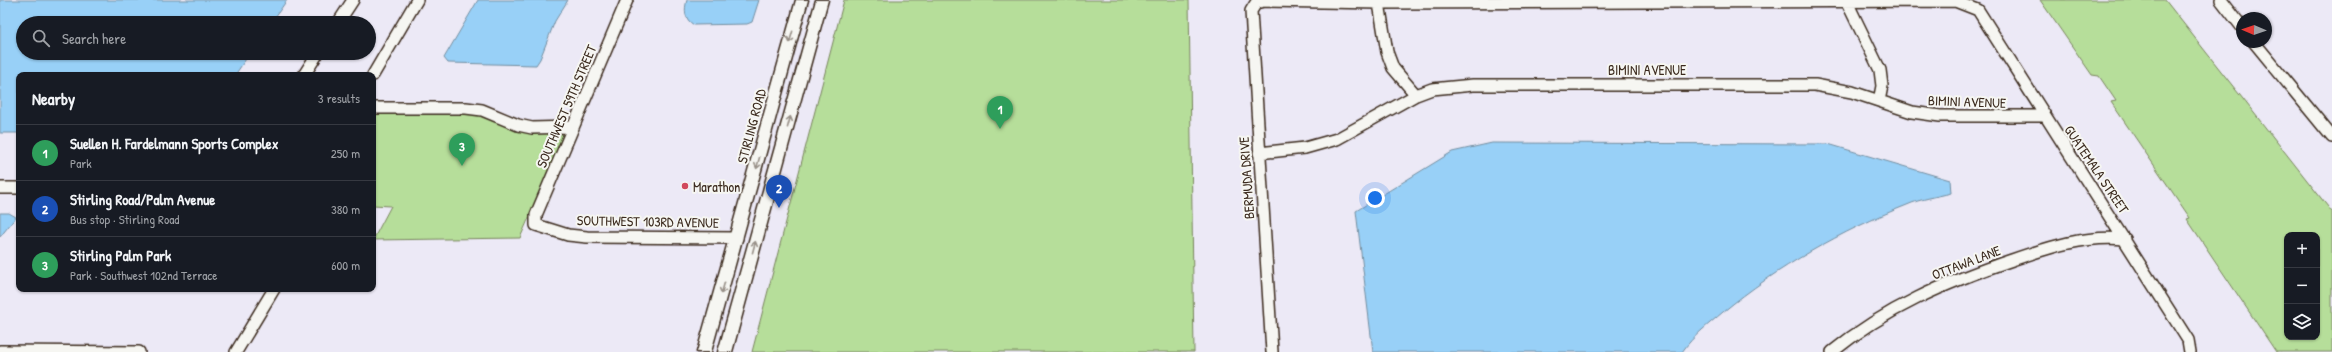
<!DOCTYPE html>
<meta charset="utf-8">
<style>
:root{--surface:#171b24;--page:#20242c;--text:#f1f3f6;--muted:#9ea1a6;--line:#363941;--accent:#b45309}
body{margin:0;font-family:"Patrick Hand",sans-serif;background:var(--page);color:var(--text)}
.controls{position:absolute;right:12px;bottom:12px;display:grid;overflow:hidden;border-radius:8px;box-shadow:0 1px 3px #0004}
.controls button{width:36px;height:36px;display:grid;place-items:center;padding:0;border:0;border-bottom:1px solid var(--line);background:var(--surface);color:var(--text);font:20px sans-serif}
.compass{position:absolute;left:2236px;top:12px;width:36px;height:36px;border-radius:50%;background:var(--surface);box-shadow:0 1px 3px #0004;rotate:272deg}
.you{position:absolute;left:1375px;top:198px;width:14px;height:14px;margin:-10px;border:3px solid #fff;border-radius:50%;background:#1a73e8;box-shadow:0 0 0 6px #1a73e833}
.badge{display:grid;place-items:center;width:26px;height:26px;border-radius:50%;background:var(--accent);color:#fff;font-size:13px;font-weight:700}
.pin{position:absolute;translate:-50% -33px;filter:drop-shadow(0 1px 2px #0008)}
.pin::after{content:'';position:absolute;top:21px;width:14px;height:12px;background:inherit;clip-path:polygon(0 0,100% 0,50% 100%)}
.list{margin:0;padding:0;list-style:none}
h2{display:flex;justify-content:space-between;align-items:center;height:52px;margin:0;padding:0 16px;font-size:17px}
h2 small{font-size:13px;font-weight:400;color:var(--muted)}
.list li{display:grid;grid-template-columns:26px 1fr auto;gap:12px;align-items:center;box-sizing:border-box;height:56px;padding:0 16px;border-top:1px solid var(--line)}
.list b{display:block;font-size:15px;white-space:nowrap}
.list p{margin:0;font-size:13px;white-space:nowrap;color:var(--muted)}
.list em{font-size:13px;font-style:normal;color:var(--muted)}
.icon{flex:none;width:22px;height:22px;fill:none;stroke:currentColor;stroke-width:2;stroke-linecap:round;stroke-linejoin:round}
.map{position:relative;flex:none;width:2332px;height:352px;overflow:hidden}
.search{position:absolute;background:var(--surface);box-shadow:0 1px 3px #0004;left:16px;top:16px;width:360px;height:44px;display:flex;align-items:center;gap:10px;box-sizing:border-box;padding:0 14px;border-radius:22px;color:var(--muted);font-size:15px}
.panel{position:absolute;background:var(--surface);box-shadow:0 1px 3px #0004;left:16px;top:72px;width:360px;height:220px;border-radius:8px}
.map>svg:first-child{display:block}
.green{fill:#b6de9a;stroke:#78845c;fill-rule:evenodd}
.water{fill:#98d0f7;stroke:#738ea0}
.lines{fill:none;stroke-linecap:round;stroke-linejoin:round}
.minor-casing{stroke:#3b2a1e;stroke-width:14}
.major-casing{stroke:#3b2a1e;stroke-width:3}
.minor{stroke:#f6f6f2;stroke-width:11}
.major{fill:#f6f6f2;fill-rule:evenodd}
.oneway{stroke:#989088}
.poi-dot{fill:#d1495b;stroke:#f6f6f2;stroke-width:1.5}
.labels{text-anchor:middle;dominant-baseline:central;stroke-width:4;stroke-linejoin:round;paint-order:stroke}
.street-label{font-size:14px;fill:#3b2a1e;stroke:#f6f6f2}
.poi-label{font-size:14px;fill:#3b2a1e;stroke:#f6f6f2;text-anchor:start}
</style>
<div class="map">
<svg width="2332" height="352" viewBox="0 0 2332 352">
<rect width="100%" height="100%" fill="#ece9f6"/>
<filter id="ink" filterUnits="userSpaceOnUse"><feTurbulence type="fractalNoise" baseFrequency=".025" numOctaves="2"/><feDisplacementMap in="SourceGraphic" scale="8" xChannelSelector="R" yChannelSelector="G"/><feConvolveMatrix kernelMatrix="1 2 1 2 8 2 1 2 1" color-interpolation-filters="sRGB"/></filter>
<g filter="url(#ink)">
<!-- green -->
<path class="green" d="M844,0H1189L1194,352H752Z
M2040,0H2165L2332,212V352H2276L2187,219L2190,218L2111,102L2116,101L2099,76L2092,75ZM2287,235H2317V337H2287Z
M373,108L473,109L518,125L569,127L520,238L373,240L391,206L373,205Z"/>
<!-- water -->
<path class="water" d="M0,0H287L271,23H23V53H250L235,75H19V133H0Z
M478,0H568L555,21L540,59L536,65L448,63L444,58Z
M687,0H759L752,22L747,24L694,25C684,19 684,10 687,0Z
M1492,143L1828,144L1950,180L1951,193C1936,197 1920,199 1907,205C1843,230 1776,268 1723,312C1708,325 1693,336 1682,352H1373L1356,211L1452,152Z
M0,213H9L16,217L0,237Z"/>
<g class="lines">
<!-- minor casing -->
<g class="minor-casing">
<path id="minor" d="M627,0L536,215V225L568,235L587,237L737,238
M1846,0L1880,70L1882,86L1879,101
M2221,0L2242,27
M1379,3L1387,52L1393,68L1416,95
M338,23L353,0
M2254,42L2332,137
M304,75L318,53
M373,75L417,0
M373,108H466L482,110L518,125L532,128L572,127
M1259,153L1305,148L1337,139L1416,95L1432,89L1473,85H1815L1852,92L1912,112L1940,116H2044
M0,188H19
M0,351L139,352
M236,352L274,289
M1272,352L1251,11L1256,3L1264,1L1379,3L1955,1L1978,10L2188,340L2190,352
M1832,352C1886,308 1947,282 2012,260C2050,247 2085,235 2125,239"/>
</g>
<!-- major casing -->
<g class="major-casing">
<path id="major" d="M796,0H808L711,352H697Z
M816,0H828L732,352H718Z"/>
</g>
<!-- minor -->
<use href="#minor" class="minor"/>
<!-- major -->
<use href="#major" class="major"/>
</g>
<!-- one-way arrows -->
<defs><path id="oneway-shaft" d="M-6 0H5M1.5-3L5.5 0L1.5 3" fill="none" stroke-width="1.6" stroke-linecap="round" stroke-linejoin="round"/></defs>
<g class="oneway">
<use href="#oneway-shaft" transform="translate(791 37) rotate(106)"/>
<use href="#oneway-shaft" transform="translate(789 122) rotate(-75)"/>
<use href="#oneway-shaft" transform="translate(758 163) rotate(105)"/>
<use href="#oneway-shaft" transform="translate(754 247) rotate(-75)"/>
<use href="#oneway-shaft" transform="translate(723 288) rotate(106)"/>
</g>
</g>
<!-- markers -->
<circle class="poi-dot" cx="685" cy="186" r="4"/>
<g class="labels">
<!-- street labels -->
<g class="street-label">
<text x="1647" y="69">BIMINI AVENUE</text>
<text transform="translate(1967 101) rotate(2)">BIMINI AVENUE</text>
<text transform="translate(566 106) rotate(-67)">SOUTHWEST 59TH STREET</text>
<text transform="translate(751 126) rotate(-75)">STIRLING ROAD</text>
<text transform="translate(2097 169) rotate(56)">GUATEMALA STREET</text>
<text transform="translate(1246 178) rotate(-94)">BERMUDA DRIVE</text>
<text transform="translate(648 221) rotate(1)">SOUTHWEST 103RD AVENUE</text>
<text transform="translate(1966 262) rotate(-21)">OTTAWA LANE</text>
</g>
<!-- poi labels -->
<g class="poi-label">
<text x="693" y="186">Marathon</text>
</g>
</g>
</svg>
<div class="controls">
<button>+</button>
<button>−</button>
<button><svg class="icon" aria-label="layers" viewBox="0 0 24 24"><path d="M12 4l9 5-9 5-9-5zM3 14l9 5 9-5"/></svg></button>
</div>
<svg class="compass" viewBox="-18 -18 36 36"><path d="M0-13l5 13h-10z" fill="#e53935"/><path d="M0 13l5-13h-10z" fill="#9ea1a6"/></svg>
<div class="you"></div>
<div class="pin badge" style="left:1000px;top:129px;background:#2e9e5b">1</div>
<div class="pin badge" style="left:779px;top:208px;background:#1a4fb4">2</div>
<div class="pin badge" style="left:462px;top:166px;background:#2e9e5b">3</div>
<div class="search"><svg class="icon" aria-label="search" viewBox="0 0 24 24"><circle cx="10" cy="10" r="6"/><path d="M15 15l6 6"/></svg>Search here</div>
<section class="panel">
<h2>Nearby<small>3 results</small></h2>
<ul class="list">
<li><span class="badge" style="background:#2e9e5b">1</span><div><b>Suellen H. Fardelmann Sports Complex</b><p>Park</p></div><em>250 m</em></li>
<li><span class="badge" style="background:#1a4fb4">2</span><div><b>Stirling Road/Palm Avenue</b><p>Bus stop · Stirling Road</p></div><em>380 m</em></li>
<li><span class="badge" style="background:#2e9e5b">3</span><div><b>Stirling Palm Park</b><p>Park · Southwest 102nd Terrace</p></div><em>600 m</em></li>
</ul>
</section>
</div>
